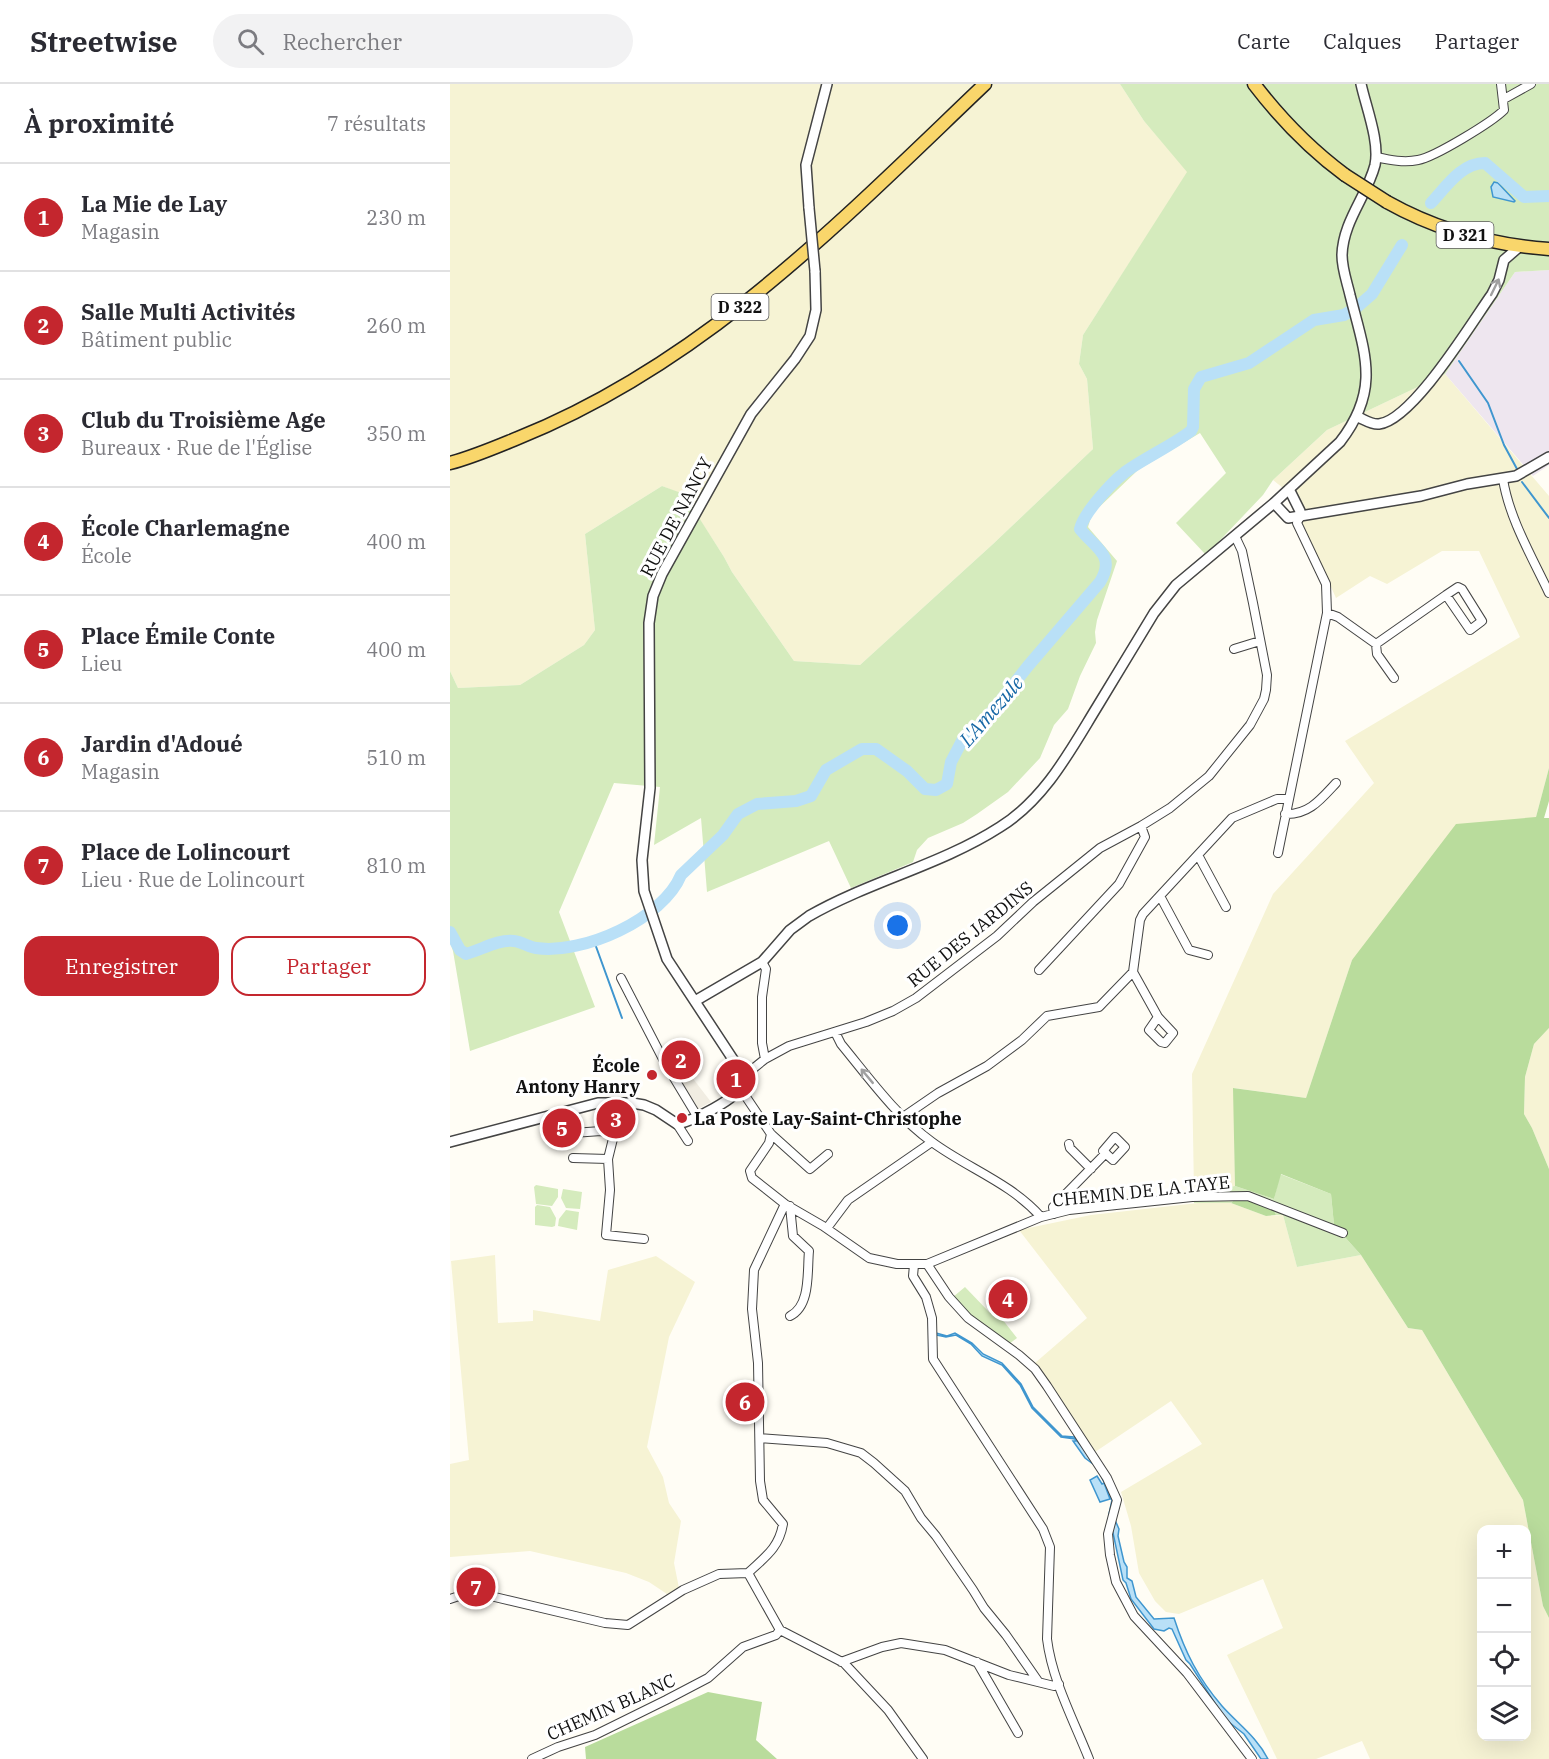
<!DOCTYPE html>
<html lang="fr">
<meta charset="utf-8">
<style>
:root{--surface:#fff;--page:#f2f2f3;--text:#2b2b33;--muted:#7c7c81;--line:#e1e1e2;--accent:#c4262e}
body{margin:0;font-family:"IBM Plex Serif",serif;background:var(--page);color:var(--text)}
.controls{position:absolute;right:18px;bottom:18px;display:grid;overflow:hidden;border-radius:12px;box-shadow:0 6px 24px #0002}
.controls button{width:54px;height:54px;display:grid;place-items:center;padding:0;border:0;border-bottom:2px solid var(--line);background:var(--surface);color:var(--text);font:30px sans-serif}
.you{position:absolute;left:448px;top:842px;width:21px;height:21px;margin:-15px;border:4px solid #fff;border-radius:50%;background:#1a73e8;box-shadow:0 0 0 9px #1a73e833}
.badge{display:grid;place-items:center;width:39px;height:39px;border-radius:50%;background:var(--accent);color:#fff;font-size:20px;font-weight:700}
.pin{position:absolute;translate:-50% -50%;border:3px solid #fff;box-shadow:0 2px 6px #0006}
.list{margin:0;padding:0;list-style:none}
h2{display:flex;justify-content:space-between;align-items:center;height:78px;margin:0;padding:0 24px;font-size:26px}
h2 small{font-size:20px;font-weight:400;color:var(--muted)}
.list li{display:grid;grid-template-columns:39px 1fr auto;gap:18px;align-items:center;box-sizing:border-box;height:108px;padding:0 24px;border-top:2px solid var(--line)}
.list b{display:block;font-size:22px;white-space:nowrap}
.list p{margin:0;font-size:20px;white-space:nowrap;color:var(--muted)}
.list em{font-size:20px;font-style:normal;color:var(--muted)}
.actions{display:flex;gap:12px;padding:18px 24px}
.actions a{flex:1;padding:14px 0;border:2px solid var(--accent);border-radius:18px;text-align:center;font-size:21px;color:var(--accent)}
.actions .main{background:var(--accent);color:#fff}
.icon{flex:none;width:33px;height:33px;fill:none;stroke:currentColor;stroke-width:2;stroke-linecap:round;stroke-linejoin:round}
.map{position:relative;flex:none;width:1099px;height:1675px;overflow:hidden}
header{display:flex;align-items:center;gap:36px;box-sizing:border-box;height:84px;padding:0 30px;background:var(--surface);border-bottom:2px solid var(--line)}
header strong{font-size:28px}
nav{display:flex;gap:33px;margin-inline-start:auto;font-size:21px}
.search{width:420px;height:54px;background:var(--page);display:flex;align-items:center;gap:15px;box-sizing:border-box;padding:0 21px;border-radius:33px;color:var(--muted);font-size:22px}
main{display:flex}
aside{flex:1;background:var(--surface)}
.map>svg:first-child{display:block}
.industrial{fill:#eee6ef}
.farmland{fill:#f6f3d4;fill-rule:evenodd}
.green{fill:#d5ebbd}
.forest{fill:#b9dc9c}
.plaza{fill:#f1ede2}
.water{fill:#b9e0f7;stroke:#3f96cf;stroke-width:1.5}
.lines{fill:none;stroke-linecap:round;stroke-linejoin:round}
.stream{stroke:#3f96cf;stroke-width:2}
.river{stroke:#b9e0f7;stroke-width:12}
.minor-casing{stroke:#444;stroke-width:10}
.tertiary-casing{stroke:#444;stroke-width:12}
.primary-casing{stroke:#222;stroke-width:15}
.minor{stroke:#fff;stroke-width:8}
.tertiary{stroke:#fff;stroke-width:9}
.primary{stroke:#f9d66b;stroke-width:12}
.tertiary-bridge-casing{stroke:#444;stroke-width:12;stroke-linecap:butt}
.primary-bridge-casing{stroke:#222;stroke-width:15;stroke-linecap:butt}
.tertiary-bridge{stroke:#fff;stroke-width:9}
.primary-bridge{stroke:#f9d66b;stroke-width:12}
.oneway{stroke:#a0a0a0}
.poi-dot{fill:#c4262e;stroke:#fff;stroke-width:2}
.labels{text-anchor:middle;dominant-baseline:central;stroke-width:6;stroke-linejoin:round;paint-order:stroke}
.shield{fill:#fff;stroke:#585858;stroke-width:1.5}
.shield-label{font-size:16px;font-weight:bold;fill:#111}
.street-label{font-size:18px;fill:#111;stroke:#fff}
.poi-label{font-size:18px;font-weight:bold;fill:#111;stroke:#fff;text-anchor:end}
.water-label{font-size:20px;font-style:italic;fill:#1768a6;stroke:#fff}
</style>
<header>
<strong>Streetwise</strong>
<div class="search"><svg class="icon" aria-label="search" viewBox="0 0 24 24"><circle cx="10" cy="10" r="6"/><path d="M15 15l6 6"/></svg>Rechercher</div>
<nav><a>Carte</a><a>Calques</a><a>Partager</a></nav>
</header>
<main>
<aside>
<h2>À proximité<small>7 résultats</small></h2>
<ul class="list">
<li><span class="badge">1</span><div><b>La Mie de Lay</b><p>Magasin</p></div><em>230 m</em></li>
<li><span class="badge">2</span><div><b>Salle Multi Activités</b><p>Bâtiment public</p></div><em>260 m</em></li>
<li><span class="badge">3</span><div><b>Club du Troisième Age</b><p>Bureaux · Rue de l'Église</p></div><em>350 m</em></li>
<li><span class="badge">4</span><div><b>École Charlemagne</b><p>École</p></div><em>400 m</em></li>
<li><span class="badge">5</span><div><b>Place Émile Conte</b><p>Lieu</p></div><em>400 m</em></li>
<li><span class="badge">6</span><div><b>Jardin d'Adoué</b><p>Magasin</p></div><em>510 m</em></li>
<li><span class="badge">7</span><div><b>Place de Lolincourt</b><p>Lieu · Rue de Lolincourt</p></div><em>810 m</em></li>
</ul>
<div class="actions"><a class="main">Enregistrer</a><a>Partager</a></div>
</aside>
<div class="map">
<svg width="1099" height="1675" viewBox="0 0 1099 1675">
<rect width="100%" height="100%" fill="#fffdf5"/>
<!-- industrial -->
<path class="industrial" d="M1099,186V381L1083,392L995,290L1065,188Z"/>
<!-- farmland -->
<path class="farmland" d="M0,0H670L694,37L738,88L633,251L629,280L637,295L643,365L543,460L410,581L344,577L282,488L274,473L234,411L212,402L135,450L145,546L134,561L70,601L8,604L0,587Z
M995,290L1099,412V684L1086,733L902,876L856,1014L784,1004L785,1102L744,1109L742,990L823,810L924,699L895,657L1070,553L1029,467H992L937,500L920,492L886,514L838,408L823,396L877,346Z
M1099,944V1085L1082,1044L1074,1030L1075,993L1084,960Z
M757,1118L781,1119L816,1132L833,1131L847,1183L911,1171L958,1244L972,1246L1073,1416L1093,1522L1099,1534V1675H920L912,1657L866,1675H827L777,1571L833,1544L813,1495L729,1530L716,1528L705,1517L689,1489L681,1442L671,1408L752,1360L721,1317L645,1368L585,1279L637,1234L569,1146L641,1131ZM1032,1446H1076V1652H1032Z
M45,1171L48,1239L83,1237V1226L150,1237L158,1186L206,1172L245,1198L219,1253L197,1363L213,1393L219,1419L231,1437L224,1479L229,1504L217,1510L199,1498L176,1489L80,1467L0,1473V1380L19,1376L1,1177Z"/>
<!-- green -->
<path class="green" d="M670,0H1099V186L1065,188L995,290L877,346L823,396L813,411L756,471L726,439L776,389L750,349L688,386L642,430L638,443L667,477L647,536L645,548L646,559L630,592L618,625L604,641L590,674L558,708L527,730L513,739L478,754L467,766L463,778L401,804L379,757L257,808L251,734L204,761L210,703L164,699L109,828L145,923L20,967L3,867L0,858V587L8,604L70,601L134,561L145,546L135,450L212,402L234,410L274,473L282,488L344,577L410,581L543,460L643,365L637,295L629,280L633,251L737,88L694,37Z
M830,1090L881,1110L884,1141L911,1171L847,1183L833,1131H826L823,1124L787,1113L781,1119H744V1109L785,1102L824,1115Z
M86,1101L108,1105V1113L102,1122L86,1120L84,1103Z
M113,1105L132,1108L130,1125L116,1124L111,1114Z
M87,1121L100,1123L106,1134L105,1142L102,1143L85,1141V1123Z
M116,1126L129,1128L127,1146L108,1142L109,1135Z
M515,1203L540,1229L545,1226L567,1254L559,1260L517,1228L503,1213Z"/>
<!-- forest -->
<path class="forest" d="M1099,684V717L1094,734H1099V944L1084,960L1075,993L1074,1030L1082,1044L1099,1085V1534L1093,1522L1073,1416L972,1246L958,1244L911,1171L884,1141L881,1110L831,1090L824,1115L785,1102L783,1004L856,1014L902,876L1006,740L1086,733Z
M787,1113L823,1124L826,1131L816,1132L781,1119Z
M258,1608L312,1618L306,1656L327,1675H136L135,1663Z"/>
<!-- plaza -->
<path class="plaza" d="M217,973L221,979L234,991L237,988L241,992L261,1018L248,1025L220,982L215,974Z
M123,1030L129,1053L113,1059L94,1056L97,1036Z"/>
<!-- water -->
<path class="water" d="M1044,98L1048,99L1065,117L1064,118L1043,113L1041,103Z
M486,1249L497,1252L505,1249L522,1259L533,1270L552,1279L571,1300L583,1323L612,1352L624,1353C637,1369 657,1391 663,1412C665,1421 660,1429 663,1440L665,1436L669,1445L668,1452L674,1478L677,1483V1494L682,1497L686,1513L704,1535L724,1534C735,1568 748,1594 772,1622C788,1640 807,1653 818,1675H811L794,1650L775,1635L740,1580L736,1576L722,1545L719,1544L714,1547L704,1545L681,1515L676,1499L673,1496L659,1430L662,1416L647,1383L635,1374L623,1357H626L625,1355L611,1353L582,1324L570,1301L552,1281L532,1272L521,1260L506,1251L496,1253L486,1251Z
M647,1392L652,1400L654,1399L660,1415L650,1418L640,1396Z"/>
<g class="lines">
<!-- stream -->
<path class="stream" d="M1009,277L1038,319L1054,361L1067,385
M1072,398L1099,434
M144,857L172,934"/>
<!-- river -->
<path class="river" d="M981,119C996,103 1011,79 1035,79L1074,113L1099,112
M0,848L10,866L16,870C31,866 48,855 64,857C72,858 79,863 86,864C133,871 213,835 231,791L273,751L288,730L307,720L346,717L361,712L376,686L412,665H426L457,687L475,705L486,706L497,700L501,678L513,655L518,649L533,639L578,582L650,498C666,471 646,465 630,445C634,428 666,393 681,384C701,371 722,361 741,347L743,343L744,305L751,293L799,279L864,236L894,231L906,224L922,210L952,161"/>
<!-- minor casing -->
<g class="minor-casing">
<path id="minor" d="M1054,15L1081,0
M926,73C940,76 954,79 968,76C985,73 1042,38 1054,26L1051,0
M1053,395C1059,434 1082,473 1099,509
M877,529L888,533L926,560L996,511L1008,503L1012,505L1032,537L1020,546L996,511
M926,560L927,570L944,594
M784,565L810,557
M835,730C859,731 871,715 886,699
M828,769L877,529L876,500L847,439L849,434
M748,771L776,823
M710,812L739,866L758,871
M312,878L316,885L312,913V959L315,975
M589,886L669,800L695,753L691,742
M683,888L708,933L723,949L715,959L711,958L699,946L708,933
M171,894L215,979L247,1032
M385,948L391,960C419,994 446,1032 482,1058C517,1084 561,1099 591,1133
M294,992L315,975L339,962L416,938L443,927L466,914L547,852L583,818L650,764L691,742L720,724L759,692L800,641L814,615L816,606L817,591L803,519L792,467L785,452
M290,1004L321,1050L360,1085L378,1070
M453,1033L488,1009L537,982L572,956L597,932L649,923L683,888L690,836L693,830L782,734L827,715H838
M227,1040L238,1057
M109,1050L151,1047L166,1050
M321,1050L319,1059L300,1087L302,1094L335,1120L373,1142L419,1174L447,1180H477L591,1133L619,1126L742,1113L798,1112L893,1149
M665,1053L675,1063L663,1076L653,1067Z
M619,1060L620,1064L641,1085
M123,1074L158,1075L172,1018
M158,1075L160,1106L156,1151L194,1155
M340,1122L343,1152L359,1167C357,1187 361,1222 340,1232
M604,1130L603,1123L656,1069
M377,1144L398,1116L479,1060L480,1057
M477,1180L499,1213L518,1234L569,1271L585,1285L597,1302L657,1394L667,1416L658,1450L660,1471L666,1498L684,1532L737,1589L802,1675
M464,1181L463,1192L476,1213L482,1234L483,1275L593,1445L600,1463L597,1555C602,1596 624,1637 639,1675
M310,1354L377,1359L411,1369L424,1379L455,1407L471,1434L486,1452L523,1506L534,1524L556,1551L588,1597
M298,1489C315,1473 329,1464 333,1440L313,1416L310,1397L308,1279L302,1225L304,1186L335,1120
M298,1489L330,1546L394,1579L438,1626L473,1675
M0,1515L15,1510H32L155,1539L178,1541L233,1506L269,1490L298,1489
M391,1578L432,1563L451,1559L495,1566L559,1591L604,1602L609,1600
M527,1578L568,1649
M82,1675L108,1663L145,1651L216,1616L258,1594L293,1563L326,1551L330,1546"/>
</g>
<!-- tertiary casing -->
<g class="tertiary-casing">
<path id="tertiary" d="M359,124L356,81L377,0
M908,333C915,336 922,341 929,340C963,336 1022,238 1042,210L1049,196L1054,176L1069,163
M839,405L850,427L849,434
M824,419L838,434L971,412L1017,400L1066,392L1099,373
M245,917L312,878L340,846L359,832C420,797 491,781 550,743C595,715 620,667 647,623C666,592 685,560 704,529L726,501L824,419L890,358C931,305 915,270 900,211C897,198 892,185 892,171C893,137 917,112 925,81C930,58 916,23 911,0
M0,1058L148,1019H182L194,1021L206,1026L227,1040C243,1037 287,1015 293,1000C295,994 293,991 290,986L217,875L194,807L192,776L200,704L199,539L203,512L212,490L301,330L345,275L360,252L366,226L365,187"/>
</g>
<!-- primary casing -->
<g class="primary-casing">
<path id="primary" d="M804,0C830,34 860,65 895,91
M937,118C987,146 1042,161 1099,165
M0,379C23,373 46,363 68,354C255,279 392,136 535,0"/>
</g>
<!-- minor -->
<use href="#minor" class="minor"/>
<!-- tertiary -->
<use href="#tertiary" class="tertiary"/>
<!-- primary -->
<use href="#primary" class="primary"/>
<!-- tertiary-bridge casing -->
<g class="tertiary-bridge-casing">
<path id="tertiary-bridge" d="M359,124L365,187"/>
</g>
<!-- primary-bridge casing -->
<g class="primary-bridge-casing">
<path id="primary-bridge" d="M895,91L937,118"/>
</g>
<!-- tertiary-bridge -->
<use href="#tertiary-bridge" class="tertiary-bridge"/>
<!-- primary-bridge -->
<use href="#primary-bridge" class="primary-bridge"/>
</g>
<!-- one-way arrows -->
<defs><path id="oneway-shaft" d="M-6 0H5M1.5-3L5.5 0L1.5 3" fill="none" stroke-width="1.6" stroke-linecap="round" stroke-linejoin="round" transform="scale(1.5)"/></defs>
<g class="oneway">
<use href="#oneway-shaft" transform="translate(1045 203) rotate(-64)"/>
<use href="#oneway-shaft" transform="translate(417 992) rotate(-130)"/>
</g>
<!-- markers -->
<g class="poi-dot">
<circle cx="202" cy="991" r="6"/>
<circle cx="232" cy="1034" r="6"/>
</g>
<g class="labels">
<!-- shield labels -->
<g class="shield">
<rect x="986.5" y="138" width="57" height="26" rx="4.5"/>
<rect x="261.5" y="210" width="57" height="26" rx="4.5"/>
</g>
<g class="shield-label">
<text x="1015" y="151">D 321</text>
<text x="290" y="223">D 322</text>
</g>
<!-- street labels -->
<g class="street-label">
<text transform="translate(226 433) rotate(-62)">RUE DE NANCY</text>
<text transform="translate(520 850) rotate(-39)">RUE DES JARDINS</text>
<text transform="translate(691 1107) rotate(-6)">CHEMIN DE LA TAYE</text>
<text transform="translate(161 1623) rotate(-24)">CHEMIN BLANC</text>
</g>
<!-- poi labels -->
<g class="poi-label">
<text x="190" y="981">École<tspan x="190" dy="21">Antony Hanry</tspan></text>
<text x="244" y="1034" text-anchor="start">La Poste Lay-Saint-Christophe</text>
</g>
<!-- water labels -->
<g class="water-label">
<text transform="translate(541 627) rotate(-49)">L'Amezule</text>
</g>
</g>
</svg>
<div class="controls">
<button>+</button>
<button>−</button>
<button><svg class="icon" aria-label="locate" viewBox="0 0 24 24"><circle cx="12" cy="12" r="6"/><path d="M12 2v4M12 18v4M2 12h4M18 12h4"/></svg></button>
<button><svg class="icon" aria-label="layers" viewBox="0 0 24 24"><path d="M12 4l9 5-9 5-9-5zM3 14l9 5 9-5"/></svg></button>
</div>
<div class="you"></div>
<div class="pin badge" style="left:286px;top:995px">1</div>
<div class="pin badge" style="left:231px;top:976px">2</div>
<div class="pin badge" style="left:166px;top:1035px">3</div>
<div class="pin badge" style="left:558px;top:1215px">4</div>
<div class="pin badge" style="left:112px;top:1044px">5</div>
<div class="pin badge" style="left:295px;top:1318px">6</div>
<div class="pin badge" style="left:26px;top:1503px">7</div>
</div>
</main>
